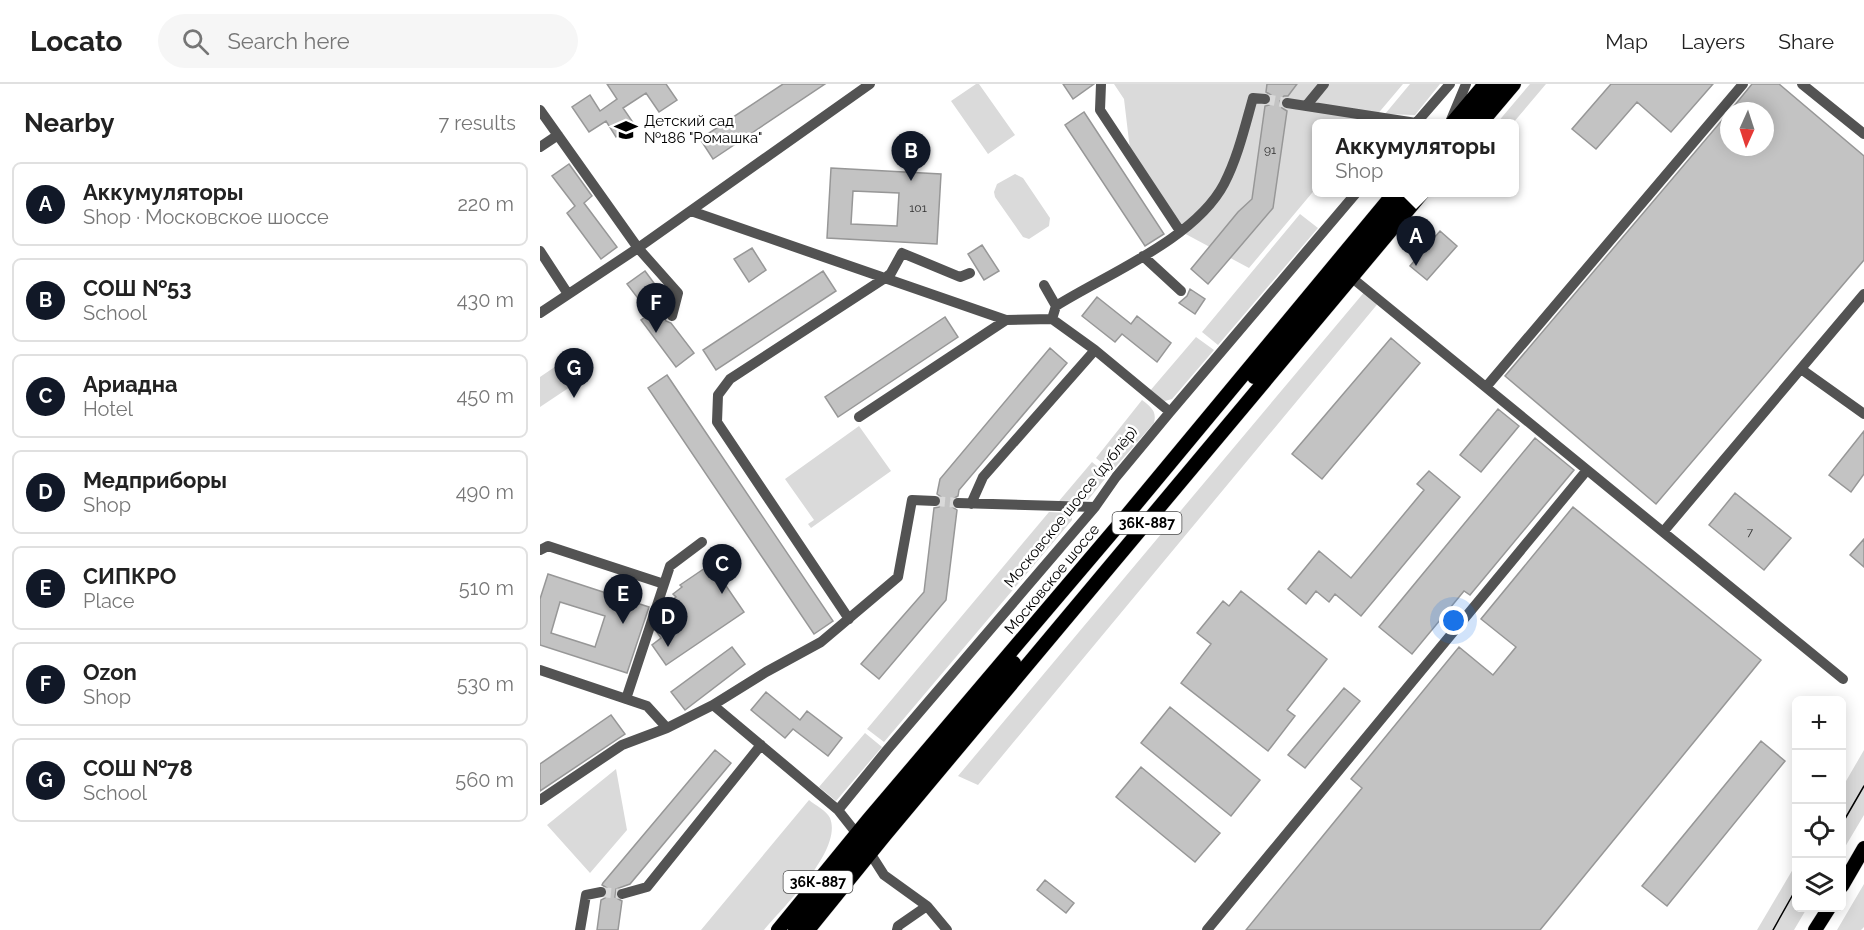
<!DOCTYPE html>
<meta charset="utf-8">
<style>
:root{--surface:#fff;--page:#f6f6f6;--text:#222;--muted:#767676;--line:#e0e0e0;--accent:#111827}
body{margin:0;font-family:Raleway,sans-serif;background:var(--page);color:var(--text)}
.controls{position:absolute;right:18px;bottom:18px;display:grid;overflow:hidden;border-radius:9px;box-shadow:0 3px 15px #0003}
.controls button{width:54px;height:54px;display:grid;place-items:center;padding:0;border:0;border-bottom:2px solid var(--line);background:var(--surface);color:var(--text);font:30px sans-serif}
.compass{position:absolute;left:1180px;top:18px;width:54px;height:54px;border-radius:50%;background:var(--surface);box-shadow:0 3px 15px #0003;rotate:183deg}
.you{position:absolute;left:914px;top:537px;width:21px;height:21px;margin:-15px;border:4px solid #fff;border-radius:50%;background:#1a73e8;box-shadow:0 0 0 9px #1a73e833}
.badge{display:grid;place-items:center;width:39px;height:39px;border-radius:50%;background:var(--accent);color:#fff;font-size:20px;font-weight:700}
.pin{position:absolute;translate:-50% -50px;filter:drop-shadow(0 2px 3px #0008)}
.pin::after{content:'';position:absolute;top:32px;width:21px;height:18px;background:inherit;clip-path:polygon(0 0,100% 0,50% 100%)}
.popup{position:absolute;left:772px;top:35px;width:207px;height:78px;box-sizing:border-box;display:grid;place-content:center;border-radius:9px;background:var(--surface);filter:drop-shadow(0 2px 4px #0005);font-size:20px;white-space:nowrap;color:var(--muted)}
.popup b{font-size:22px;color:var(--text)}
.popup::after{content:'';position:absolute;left:50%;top:100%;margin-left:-12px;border:12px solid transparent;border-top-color:var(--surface)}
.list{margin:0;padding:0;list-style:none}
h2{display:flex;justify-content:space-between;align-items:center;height:78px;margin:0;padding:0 24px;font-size:26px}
h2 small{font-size:20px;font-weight:400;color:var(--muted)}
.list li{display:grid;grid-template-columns:39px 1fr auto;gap:18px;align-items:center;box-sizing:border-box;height:84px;margin:0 12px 12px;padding:0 12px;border:2px solid var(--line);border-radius:9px}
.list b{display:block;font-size:22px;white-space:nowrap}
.list p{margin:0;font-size:20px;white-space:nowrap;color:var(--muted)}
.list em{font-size:20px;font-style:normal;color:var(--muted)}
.icon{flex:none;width:33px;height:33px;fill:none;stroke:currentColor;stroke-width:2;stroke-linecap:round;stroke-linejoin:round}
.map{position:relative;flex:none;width:1324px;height:846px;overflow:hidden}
header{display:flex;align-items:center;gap:36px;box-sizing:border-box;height:84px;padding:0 30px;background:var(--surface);border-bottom:2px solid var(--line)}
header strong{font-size:28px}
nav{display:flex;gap:33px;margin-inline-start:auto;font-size:21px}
.search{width:420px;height:54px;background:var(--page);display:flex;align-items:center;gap:15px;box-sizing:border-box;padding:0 21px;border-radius:33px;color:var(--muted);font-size:22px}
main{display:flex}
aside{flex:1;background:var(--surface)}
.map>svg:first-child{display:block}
.green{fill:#dadada}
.building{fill:#c3c3c3;stroke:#979797;stroke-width:1.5;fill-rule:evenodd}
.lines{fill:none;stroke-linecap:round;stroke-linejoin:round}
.minor-tunnel{stroke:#d9d9d9;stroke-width:10;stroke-dasharray:10 5;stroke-linecap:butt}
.major-casing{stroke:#dbdbdb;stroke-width:15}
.minor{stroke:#535353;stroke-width:10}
.major{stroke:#000;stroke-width:14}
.tram{stroke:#000;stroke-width:1.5}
.labels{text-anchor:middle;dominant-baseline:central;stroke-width:5;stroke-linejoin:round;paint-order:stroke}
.number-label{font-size:12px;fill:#313131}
.shield{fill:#fff;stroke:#4c4c4c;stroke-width:1.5}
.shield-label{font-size:14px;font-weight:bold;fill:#000}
.poi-label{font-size:15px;fill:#000;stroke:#fff;text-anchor:start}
.street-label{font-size:15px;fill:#000;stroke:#fff}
</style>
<header>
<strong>Locato</strong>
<div class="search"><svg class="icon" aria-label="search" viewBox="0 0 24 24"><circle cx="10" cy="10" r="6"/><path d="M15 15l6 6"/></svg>Search here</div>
<nav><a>Map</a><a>Layers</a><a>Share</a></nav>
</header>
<main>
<aside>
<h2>Nearby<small>7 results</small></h2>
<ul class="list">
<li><span class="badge">A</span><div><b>Аккумуляторы</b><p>Shop · Московское шоссе</p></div><em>220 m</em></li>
<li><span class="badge">B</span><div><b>СОШ №53</b><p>School</p></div><em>430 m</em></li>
<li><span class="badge">C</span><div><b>Ариадна</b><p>Hotel</p></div><em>450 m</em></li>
<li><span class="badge">D</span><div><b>Медприборы</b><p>Shop</p></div><em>490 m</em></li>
<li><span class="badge">E</span><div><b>СИПКРО</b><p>Place</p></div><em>510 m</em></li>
<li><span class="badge">F</span><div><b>Ozon</b><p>Shop</p></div><em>530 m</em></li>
<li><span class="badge">G</span><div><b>СОШ №78</b><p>School</p></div><em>560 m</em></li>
</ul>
</aside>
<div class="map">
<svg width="1324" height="846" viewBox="0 0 1324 846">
<rect width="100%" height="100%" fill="#fff"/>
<!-- green -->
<path class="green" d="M436,0H439L475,51L448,70L411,17Z
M574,0H863L830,39H777V103L709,184L640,147L591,74L584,15Z
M870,0H900L875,31L845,30Z
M990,0H1006L973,39H957Z
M475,90L483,94L510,134L509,142L489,155L483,153L455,113L454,108L457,100Z
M760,130L778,144L678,261L662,248Z
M826,206L840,217L438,701L418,692Z
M656,253L674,266L632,315L625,317L609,308Z
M25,276L39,297L0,323V293Z
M602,316C611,323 617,327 614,339L572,387L556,374Z
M319,342L351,387L271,444L268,440L274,436L245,395Z
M552,378L568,391L548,416L519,417Z
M509,428L529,429L532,431V436L344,658L327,645Z
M325,649L342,663L296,717L279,703Z
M1324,666V731L1302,768V704Z
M76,685L87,746L50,789L7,741Z
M269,716C275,721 287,727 290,734C303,766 244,822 224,846H161Z
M1256,780V824H1267L1254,846H1217Z
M1324,800V843L1321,846H1297Z"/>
<!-- building -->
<path class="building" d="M67,0H126L137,16L119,28L106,9L83,24L94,40L76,53L66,37L49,48L32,23L50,11L60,27L77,15Z
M243,0H285L173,75L160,55Z
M523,0H554L533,15Z
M727,0H757L748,12H744L740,17L742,24L747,27L733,124L668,200L651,185L698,128L712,115L725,22L729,21L732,16L731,11L726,8Z
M1071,0H1173L1131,48L1097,18L1056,65L1032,45Z
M1212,0H1239L1324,72V176L1116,420L965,292L1189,28V63H1225V27H1190Z
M544,28L624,150L605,162L525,41Z
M29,80L52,112L44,119L77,163L61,175L27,129L35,122L12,92Z
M291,84L401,90L397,160L287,154ZM313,107L359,109L357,142L311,140Z
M900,147L917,162L887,196L870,182Z
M442,161L459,187L444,196L428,170Z
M212,164L226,186L209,198L194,175Z
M105,187L128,218L121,226L126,237L131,239L154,269L136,283L101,236L110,230L87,200Z
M283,187L296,207L176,286L163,266Z
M650,205L665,215L655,230L639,219L647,212Z
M557,213L591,240L597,232L631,259L617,278L582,250L575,258L542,232Z
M405,233L418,253L298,333L285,313Z
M851,254L880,279L782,395L752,370Z
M510,264L527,279L419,406L418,412L411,416V422L417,426L406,516L339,595L321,580L384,508L394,424L399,423L402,418L401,413L397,410L400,395Z
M127,291L293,537L274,550L108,304Z
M958,325L979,342L941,388L920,371Z
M1324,347V390L1311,408L1289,391Z
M995,354L1034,386L930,511L924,507L872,570L839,543Z
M889,387L920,413L821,532L795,510L789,518L776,507L766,520L748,505L779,467L811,494L884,406L877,400Z
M1195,409L1251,454L1224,486L1169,441Z
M1033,423L1221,576L1000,846H706L822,704L811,695L919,563L953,591L976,563L941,535Z
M1324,455V483L1310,471Z
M171,480L204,528L126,581L112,561L121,554L116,547L123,528L130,523L127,519L136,513L133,510L142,503L140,501Z
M8,490L109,523L87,589L0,561V515ZM20,518L65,532L55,563L11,549Z
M701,507L787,575L747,626L755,632L728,667L641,599L671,560L657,549L683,517L689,522Z
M192,563L205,580L145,626L131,608Z
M804,604L820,617L765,684L748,671Z
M226,608L260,636L267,627L302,654L288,672L253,645L245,654L211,626Z
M630,623L720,696L691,732L601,659Z
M71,631L85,650L0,707V680Z
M1221,657L1245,677L1127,822L1102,802Z
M175,666L191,679L90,800L76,805L75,813L82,817L78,846H57L61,816L65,814L68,810L67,804L62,801L63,799Z
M601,683L680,749L655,778L576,713Z
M505,796L534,819L526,829L497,806Z"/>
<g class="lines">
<!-- minor-tunnel -->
<path class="minor-tunnel" d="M725,15L747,19
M395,417L418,419
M61,808L82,810"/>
<!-- major casing -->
<g class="major-casing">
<path id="major" d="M912,39L945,0
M927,39L960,0
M941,39L974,0
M714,293L869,108
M1302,802L1324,764
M238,846L328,736L582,437L855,108
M255,846L336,744L474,579
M268,846L345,751L883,108
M1275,846L1289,824"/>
</g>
<!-- minor -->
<path class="minor" d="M561,0L560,26L640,147
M1262,0L1324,50
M747,19L876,39
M766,22L784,0
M0,26L98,164L138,209L132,232
M911,36L926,0
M876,39L910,0
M0,63L18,51
M151,127L466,236L512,235L555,266L630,328
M0,167L28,210
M603,172L641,207
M806,189L1303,595
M504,201L516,222
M0,229L98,164L330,0
M512,235L516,222C567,190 655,155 684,100C698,73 705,42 713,14L725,15
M1261,285L1324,330
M946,303L1203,0
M319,333L466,236
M418,419L555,423
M431,420L443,393L555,266
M1123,448L1324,210
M0,466L8,462L124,500
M309,535L177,338L178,311L190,295L345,194L351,189L362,169L420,193L430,189
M0,586L107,622L127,644L173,621L298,726L317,750
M86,615L130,482L162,458
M173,621L226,588L281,558L358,493L372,416L395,417
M0,716L82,661L127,644
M298,726L347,666L555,423L576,393L630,328L817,108
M330,769L344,791L387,822L407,846
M82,810L107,803L221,661
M40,846L46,811L61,808
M357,846L358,842L387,822
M667,846L1047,386"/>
<!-- major -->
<use href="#major" class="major"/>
<!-- tram -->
<path class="tram" d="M1302,740L1324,702
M1233,846L1256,805"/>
</g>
<!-- icons -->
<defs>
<g id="school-bare" transform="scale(1.8)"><path d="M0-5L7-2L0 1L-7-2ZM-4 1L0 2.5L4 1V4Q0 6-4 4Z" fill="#000" stroke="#fff" stroke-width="2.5" paint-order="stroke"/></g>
</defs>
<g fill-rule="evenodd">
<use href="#school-bare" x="86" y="46"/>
</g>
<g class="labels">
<!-- number labels -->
<g class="number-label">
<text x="730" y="66">91</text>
<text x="378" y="124">101</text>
<text x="1210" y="448">7</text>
</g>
<!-- shield labels -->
<g class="shield">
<rect x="572.5" y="428" width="69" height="22" rx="4.5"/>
<rect x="243.5" y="787" width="69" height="22" rx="4.5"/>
</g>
<g class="shield-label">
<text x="607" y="439">36К-887</text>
<text x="278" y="798">36К-887</text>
</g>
<!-- poi labels -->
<g class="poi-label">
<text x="104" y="37">Детский сад<tspan x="104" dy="17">№186 "Ромашка"</tspan></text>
</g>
<!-- street labels -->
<g class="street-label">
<text transform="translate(531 423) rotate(-51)">Московское шоссе (дублёр)</text>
<text transform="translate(512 495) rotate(-50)">Московское шоссе</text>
</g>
</g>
</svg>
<div class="controls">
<button>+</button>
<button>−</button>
<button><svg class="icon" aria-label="locate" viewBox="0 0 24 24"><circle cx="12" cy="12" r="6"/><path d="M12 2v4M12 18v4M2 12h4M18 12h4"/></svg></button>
<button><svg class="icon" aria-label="layers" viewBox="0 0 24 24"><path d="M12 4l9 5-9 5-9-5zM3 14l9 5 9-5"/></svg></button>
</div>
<svg class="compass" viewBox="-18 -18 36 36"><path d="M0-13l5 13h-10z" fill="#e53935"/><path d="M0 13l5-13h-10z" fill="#767676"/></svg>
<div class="you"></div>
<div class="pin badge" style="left:876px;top:182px">A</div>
<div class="popup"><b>Аккумуляторы</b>Shop</div>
<div class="pin badge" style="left:371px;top:97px">B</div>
<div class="pin badge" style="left:182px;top:510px">C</div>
<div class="pin badge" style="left:128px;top:563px">D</div>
<div class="pin badge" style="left:83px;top:540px">E</div>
<div class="pin badge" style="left:116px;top:249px">F</div>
<div class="pin badge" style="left:34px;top:314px">G</div>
</div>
</main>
